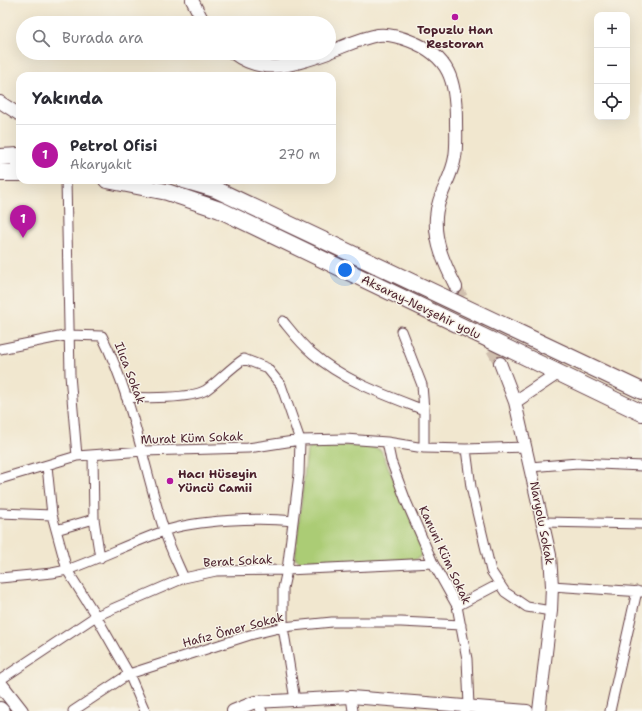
<!DOCTYPE html>
<html lang="tr">
<meta charset="utf-8">
<style>
:root{--surface:#fff;--page:#f7f7f7;--text:#2b2b33;--muted:#7c7c81;--line:#e1e1e2;--accent:#b5179e}
body{margin:0;font-family:"Shantell Sans",sans-serif;background:var(--page);color:var(--text)}
.controls{position:absolute;right:12px;top:12px;display:grid;overflow:hidden;border-radius:8px;box-shadow:0 4px 16px #0002}
.controls button{width:36px;height:36px;display:grid;place-items:center;padding:0;border:0;border-bottom:1px solid var(--line);background:var(--surface);color:var(--text);font:20px sans-serif}
.you{position:absolute;left:345px;top:270px;width:14px;height:14px;margin:-10px;border:3px solid #fff;border-radius:50%;background:#1a73e8;box-shadow:0 0 0 6px #1a73e833}
.badge{display:grid;place-items:center;width:26px;height:26px;border-radius:50%;background:var(--accent);color:#fff;font-size:13px;font-weight:700}
.pin{position:absolute;translate:-50% -33px;filter:drop-shadow(0 1px 2px #0008)}
.pin::after{content:'';position:absolute;top:21px;width:14px;height:12px;background:inherit;clip-path:polygon(0 0,100% 0,50% 100%)}
.list{margin:0;padding:0;list-style:none}
h2{display:flex;justify-content:space-between;align-items:center;height:52px;margin:0;padding:0 16px;font-size:17px}
h2 small{font-size:13px;font-weight:400;color:var(--muted)}
.list li{display:grid;grid-template-columns:26px 1fr auto;gap:12px;align-items:center;box-sizing:border-box;height:60px;padding:0 16px;border-top:1px solid var(--line)}
.list b{display:block;font-size:15px;white-space:nowrap}
.list p{margin:0;font-size:13px;white-space:nowrap;color:var(--muted)}
.list em{font-size:13px;font-style:normal;color:var(--muted)}
.icon{flex:none;width:22px;height:22px;fill:none;stroke:currentColor;stroke-width:2;stroke-linecap:round;stroke-linejoin:round}
.map{position:relative;flex:none;width:642px;height:711px;overflow:hidden}
.search{position:absolute;background:var(--surface);box-shadow:0 4px 16px #0002;left:16px;top:16px;width:320px;height:44px;display:flex;align-items:center;gap:10px;box-sizing:border-box;padding:0 14px;border-radius:22px;color:var(--muted);font-size:15px}
.panel{position:absolute;background:var(--surface);box-shadow:0 4px 16px #0002;left:16px;top:72px;width:320px;height:112px;border-radius:12px}
.map>svg:first-child{display:block}
.green{fill:#abcc74;stroke:#7a7650}
.lines{fill:none;stroke-linecap:round;stroke-linejoin:round}
.secondary-tunnel{stroke:#d0bfae;stroke-width:12;stroke-dasharray:12 6;stroke-linecap:butt}
.street-casing{stroke:#633d44;stroke-width:11}
.secondary-casing{stroke:#633d44;stroke-width:14}
.primary-casing{stroke:#633d44;stroke-width:16}
.highway-casing{stroke:#633d44;stroke-width:18}
.street{stroke:#fff;stroke-width:9}
.secondary{stroke:#fff;stroke-width:12}
.primary{stroke:#fff;stroke-width:14}
.highway{stroke:#fff;stroke-width:16}
.poi-dot{fill:#b5179e;stroke:#f7f3e8;stroke-width:1.5}
.labels{text-anchor:middle;dominant-baseline:central;stroke-width:3;stroke-linejoin:round;paint-order:stroke}
.poi-label{font-size:12px;font-weight:bold;fill:#4a1f2b;stroke:#f7f3e8}
.street-label{font-size:12px;fill:#4a1f2b;stroke:#f7f3e8}
</style>
<div class="map">
<svg width="642" height="711" viewBox="0 0 642 711">
<rect width="100%" height="100%" fill="#f7f3e8"/>
<filter id="ink" filterUnits="userSpaceOnUse"><feTurbulence type="fractalNoise" baseFrequency=".025" numOctaves="2"/><feDisplacementMap in="SourceGraphic" scale="8" xChannelSelector="R" yChannelSelector="G"/><feConvolveMatrix kernelMatrix="1 2 1 2 8 2 1 2 1" color-interpolation-filters="sRGB"/></filter>
<filter id="wash" filterUnits="userSpaceOnUse"><feTurbulence type="fractalNoise" baseFrequency=".012" numOctaves="4" result="noise"/><feDisplacementMap in="SourceGraphic" scale="16" xChannelSelector="R" yChannelSelector="G"/><feGaussianBlur stdDeviation="0.9" result="paint"/><feColorMatrix in="noise" values="0 0 0 0 0 0 0 0 0 0 0 0 0 0 0 0 0 1.4 0 .05"/><feComposite in="paint" operator="in"/></filter>
<g filter="url(#wash)">
<rect width="100%" height="100%" fill="#f1e7cf"/>
<!-- green -->
<path class="green" d="M318,445L369,446L381,450L422,546V552L420,557L414,560L302,562L295,558L307,450L312,446Z"/>
</g>
<g filter="url(#ink)">
<g class="lines">
<!-- secondary-tunnel -->
<path class="secondary-tunnel" d="M456,287L500,363"/>
<!-- street casing -->
<g class="street-casing">
<path id="street" d="M66,180L70,375L77,456
M283,321C292,332 301,344 312,353C344,381 385,395 424,410
M401,331L422,385L424,410V448
M0,349L69,335L102,336C133,398 143,465 164,530C169,546 177,562 184,578
M126,397C145,398 190,399 206,390C219,381 230,368 244,359L267,368L281,385L300,440L299,474L287,570L283,588V627L295,700
M387,442L391,461L406,501L433,563L457,606L467,659L469,706L465,710
M466,449L471,487L491,571L505,592L527,607L551,611
M93,455L94,519L100,558
M47,466L52,515L67,570L96,616L129,674L145,711
M530,467L578,463L642,466
M0,479L77,456L143,451L248,448L300,440L345,439L387,442L424,448L466,449L526,447
M0,513L52,515
M544,522L642,524
M56,530L94,519
M0,578L52,573L67,570C100,558 131,543 164,531C197,520 258,517 293,521
M552,586L642,592
M457,606L499,584
M0,680L96,616L184,578L216,571L287,570L433,563
M351,697L353,711
M255,702L262,711
M73,711L129,674L250,635L283,627L332,622H401L461,625
M610,711L637,591"/>
</g>
<!-- secondary casing -->
<g class="secondary-casing">
<path id="secondary" d="M192,0L204,23
M329,52C345,46 361,38 378,35C389,34 400,37 410,41C450,56 456,82 456,120C456,132 457,145 455,157C452,178 437,196 436,217C434,242 445,265 456,287
M233,53C263,76 295,65 328,53
M0,102L20,115
M500,363L515,402L550,555L552,586L551,611L539,711
M515,402L558,373
M233,711L255,702L351,697L527,711"/>
</g>
<!-- primary casing -->
<g class="primary-casing">
<path id="primary" d="M0,684L21,711
M0,709L2,711"/>
</g>
<!-- highway casing -->
<g class="highway-casing">
<path id="highway" d="M0,157L20,156
M0,173H20
M107,180L167,192L220,210L642,413
M184,180L215,189L642,391"/>
</g>
<!-- street -->
<use href="#street" class="street"/>
<!-- secondary -->
<use href="#secondary" class="secondary"/>
<!-- primary -->
<use href="#primary" class="primary"/>
<!-- highway -->
<use href="#highway" class="highway"/>
</g>
</g>
<!-- markers -->
<g class="poi-dot">
<circle cx="455" cy="17" r="4"/>
<circle cx="170" cy="481" r="4"/>
</g>
<g class="labels">
<!-- poi labels -->
<g class="poi-label">
<text x="455" y="30">Topuzlu Han<tspan x="455" dy="14">Restoran</tspan></text>
<text x="178" y="474" text-anchor="start">Hacı Hüseyin<tspan x="178" dy="14">Yüncü Camii</tspan></text>
</g>
<!-- street labels -->
<g class="street-label">
<text transform="translate(421 307) rotate(26)">Aksaray-Nevşehir yolu</text>
<text transform="translate(130 373) rotate(69)">Ilıca Sokak</text>
<text transform="translate(192 438) rotate(-2)">Murat Küm Sokak</text>
<text transform="translate(542 523) rotate(79)">Naryolu Sokak</text>
<text transform="translate(445 555) rotate(65)">Kanuni Küm Sokak</text>
<text transform="translate(238 561) rotate(-3)">Berat Sokak</text>
<text transform="translate(233 630) rotate(-15)">Hafız Ömer Sokak</text>
</g>
</g>
</svg>
<div class="controls">
<button>+</button>
<button>−</button>
<button><svg class="icon" aria-label="locate" viewBox="0 0 24 24"><circle cx="12" cy="12" r="6"/><path d="M12 2v4M12 18v4M2 12h4M18 12h4"/></svg></button>
</div>
<div class="you"></div>
<div class="pin badge" style="left:23px;top:238px">1</div>
<div class="search"><svg class="icon" aria-label="search" viewBox="0 0 24 24"><circle cx="10" cy="10" r="6"/><path d="M15 15l6 6"/></svg>Burada ara</div>
<section class="panel">
<h2>Yakında<small></small></h2>
<ul class="list">
<li><span class="badge">1</span><div><b>Petrol Ofisi</b><p>Akaryakıt</p></div><em>270 m</em></li>
</ul>
</section>
</div>
